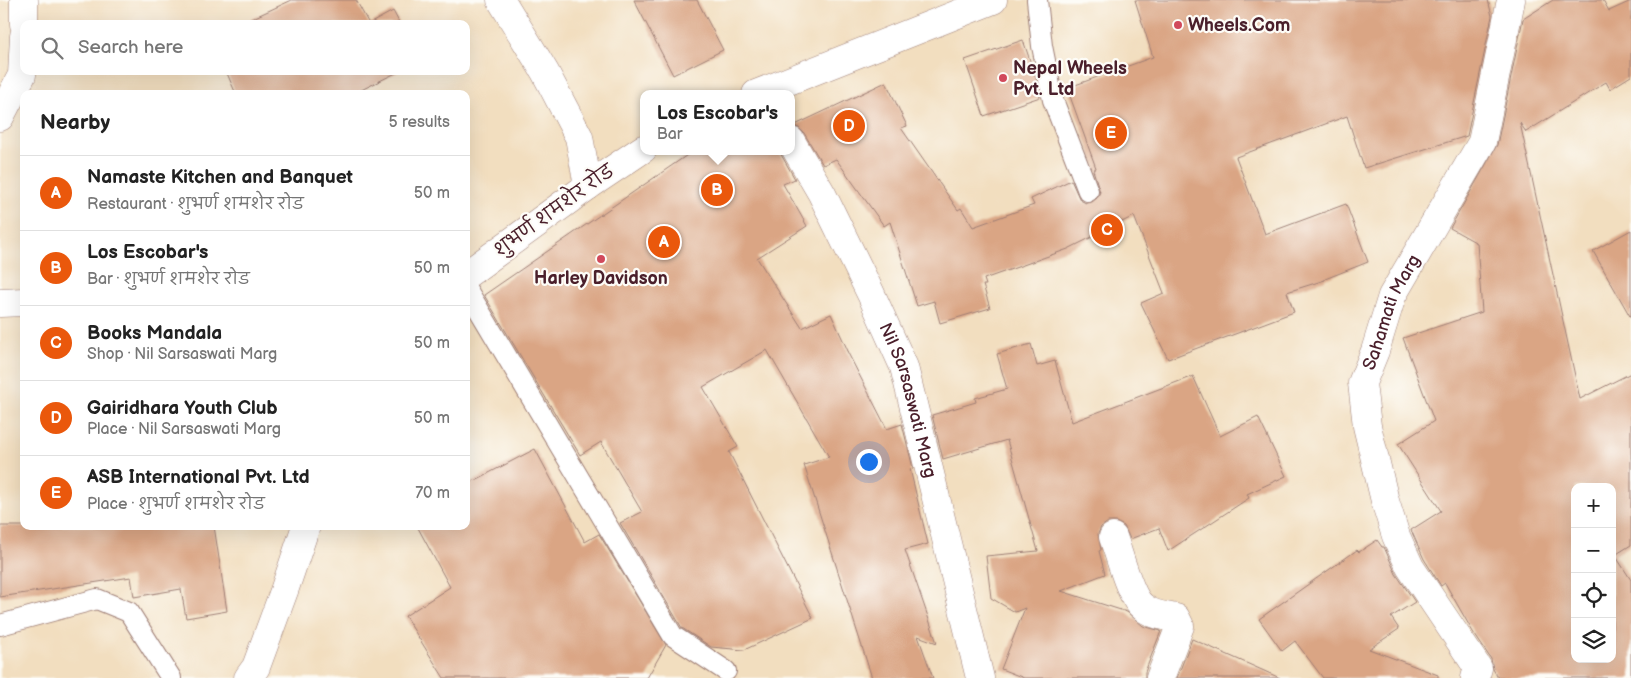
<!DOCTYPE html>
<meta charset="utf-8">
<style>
:root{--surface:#fff;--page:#f6f6f6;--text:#222;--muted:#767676;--line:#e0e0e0;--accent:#ea580c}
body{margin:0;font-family:"Balsamiq Sans","Playpen Sans Deva",sans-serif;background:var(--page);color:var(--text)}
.controls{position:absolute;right:15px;bottom:15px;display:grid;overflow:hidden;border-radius:10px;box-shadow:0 5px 20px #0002}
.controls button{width:45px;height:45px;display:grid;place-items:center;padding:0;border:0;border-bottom:1px solid var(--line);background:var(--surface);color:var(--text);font:25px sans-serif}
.you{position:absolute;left:868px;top:461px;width:18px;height:18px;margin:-12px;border:4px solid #fff;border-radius:50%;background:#1a73e8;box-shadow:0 0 0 8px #1a73e833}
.badge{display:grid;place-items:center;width:32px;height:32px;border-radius:50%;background:var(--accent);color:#fff;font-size:16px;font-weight:700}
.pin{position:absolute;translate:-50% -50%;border:2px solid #fff;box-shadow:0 1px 5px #0006}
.popup{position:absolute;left:640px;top:90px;width:155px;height:65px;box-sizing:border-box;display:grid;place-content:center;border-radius:10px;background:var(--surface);filter:drop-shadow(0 1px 4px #0005);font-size:16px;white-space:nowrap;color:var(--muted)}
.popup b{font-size:19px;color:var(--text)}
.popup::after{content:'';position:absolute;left:50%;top:100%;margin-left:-10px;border:10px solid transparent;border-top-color:var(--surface)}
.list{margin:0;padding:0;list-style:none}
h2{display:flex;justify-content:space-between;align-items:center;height:65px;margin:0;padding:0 20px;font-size:21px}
h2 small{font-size:16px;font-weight:400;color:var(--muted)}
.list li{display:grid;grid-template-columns:32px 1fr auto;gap:15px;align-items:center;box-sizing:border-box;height:75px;padding:0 20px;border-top:1px solid var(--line)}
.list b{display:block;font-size:19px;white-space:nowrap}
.list p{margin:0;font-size:16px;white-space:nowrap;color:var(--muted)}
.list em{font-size:16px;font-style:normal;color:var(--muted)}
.icon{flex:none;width:28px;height:28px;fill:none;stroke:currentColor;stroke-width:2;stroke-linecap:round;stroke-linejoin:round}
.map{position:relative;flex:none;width:1631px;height:678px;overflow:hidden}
.search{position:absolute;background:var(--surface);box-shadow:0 5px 20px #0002;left:20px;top:20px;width:450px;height:55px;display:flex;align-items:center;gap:12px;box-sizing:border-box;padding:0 18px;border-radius:10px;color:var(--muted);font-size:19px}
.panel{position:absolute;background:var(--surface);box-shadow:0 5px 20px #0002;left:20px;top:90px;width:450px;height:440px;border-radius:10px}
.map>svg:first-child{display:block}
.building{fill:#daa584;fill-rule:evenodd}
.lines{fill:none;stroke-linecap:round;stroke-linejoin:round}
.lane-casing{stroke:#9e7e75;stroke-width:22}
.street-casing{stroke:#9e7e75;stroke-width:29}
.secondary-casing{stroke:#9e7e75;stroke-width:29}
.lane{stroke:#fff;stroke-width:20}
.street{stroke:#fff;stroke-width:28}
.secondary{stroke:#fff;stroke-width:28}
.poi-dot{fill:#d1495b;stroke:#fdfcf7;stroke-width:2}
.labels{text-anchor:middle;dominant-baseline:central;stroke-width:4.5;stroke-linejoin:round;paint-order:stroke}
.poi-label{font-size:18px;font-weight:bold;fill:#4a1f2b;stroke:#fdfcf7;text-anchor:start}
.street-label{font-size:18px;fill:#4a1f2b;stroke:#fdfcf7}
</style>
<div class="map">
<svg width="1631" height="678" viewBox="0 0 1631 678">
<rect width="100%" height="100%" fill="#fdfcf7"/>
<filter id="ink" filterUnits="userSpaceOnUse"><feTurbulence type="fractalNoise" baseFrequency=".02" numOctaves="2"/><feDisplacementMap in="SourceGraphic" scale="10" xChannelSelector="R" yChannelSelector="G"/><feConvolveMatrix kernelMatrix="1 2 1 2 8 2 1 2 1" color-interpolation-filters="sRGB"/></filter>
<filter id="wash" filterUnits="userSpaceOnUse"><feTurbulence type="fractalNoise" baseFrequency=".0096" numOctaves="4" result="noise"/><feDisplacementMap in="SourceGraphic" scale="20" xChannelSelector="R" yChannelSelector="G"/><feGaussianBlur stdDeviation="1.12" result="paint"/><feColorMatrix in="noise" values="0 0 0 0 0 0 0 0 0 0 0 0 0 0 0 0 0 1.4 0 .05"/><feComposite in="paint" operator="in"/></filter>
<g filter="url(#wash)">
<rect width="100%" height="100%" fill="#f2debf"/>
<g id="blocks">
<!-- building -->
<path class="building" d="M292,0H356L369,24H240Z
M634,0H697L723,50L673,75Z
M1135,0H1488L1492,16L1467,136L1364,168L1347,116L1236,157L1265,234L1346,204L1368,262L1325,279V280L1287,292L1294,312L1168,359L1141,303L1164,293L1134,216L1068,249L984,279L986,285H983L990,308L940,323L934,301L917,306L890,222L884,226L836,159L823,165L804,133L799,128L793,126L886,82L907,126L901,128L958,210L961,208L973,227L1034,205L1031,199L1071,180L1080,200L1086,203L1092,202L1097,198L1100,192L1093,170L1096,168L1067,88L1153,57Z
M1553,0H1603L1609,11L1631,1V76L1610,89L1606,82L1526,132L1520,123L1580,399L1631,373V545L1615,555L1631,580V678H1498L1493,669L1491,659L1473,632L1445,583L1441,586L1424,559L1411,530L1441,511L1398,444L1434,421L1403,338L1482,312L1477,243L1450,228L1497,145L1523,19ZM1575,487H1612V659H1575Z
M393,11L400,24H369Z
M1023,40L1038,84L1040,97L984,116L965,60Z
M226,71H400L353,94H236Z
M693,151H779L795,179L783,184L807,226L757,258L802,328L831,314L848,351H847L887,429L902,424L913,468L910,469L928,544L905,550L937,643L918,636L933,678H872L804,465L829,457L767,350L703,387L738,447L729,452L813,618L744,650L711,647L682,628L620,523L642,512L601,442L580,455L484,295Z
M1631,230V318L1593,251Z
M1031,344L1037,366L1055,361L1072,422L1193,376L1220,436L1258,417L1286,476L1247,494L1249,498L1168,551L1159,528L1130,539L1124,526L1116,522H1108L1101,527L1098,534L1101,550L1099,551L1105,574L1061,591L1127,612L1143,626L1161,631L1145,672V678H1024L1001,669L1025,608L1015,612L991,598L986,556L1038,551L1007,440L943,459L932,415L976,402L975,398L1007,389L997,354Z
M535,449L585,542L599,534L666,645L647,678H444L405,616L450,587L417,526H466V485Z
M0,526H214L227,611L186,618L181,589L134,597L131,577L0,597Z
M1377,540L1382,547H1384L1396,574L1415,602L1391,617L1399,629L1369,649L1438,675V678H1323L1295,641L1282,651L1259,619L1357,550L1359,552Z
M1192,639L1280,678H1177Z"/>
</g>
</g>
<g filter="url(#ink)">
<use href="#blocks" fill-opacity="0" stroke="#9e7e75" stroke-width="1"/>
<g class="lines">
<!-- lane casing -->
<g class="lane-casing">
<path id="lane" d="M1037,0L1042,46L1053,100L1088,191
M466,288L673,636L726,671
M0,625L97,599L129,612L171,678"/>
</g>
<!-- street casing -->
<g class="street-casing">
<g id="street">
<path d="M24,0V24"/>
<path d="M501,0L545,72L579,137L588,186"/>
<path d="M0,117L22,75L24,36"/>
<path id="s1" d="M791,141L822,194L871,294L904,367L980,678"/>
<path d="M0,303L24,302"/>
<path d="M1113,537C1119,553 1130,598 1143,607C1152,615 1165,616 1176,618L1180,626L1160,678"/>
<path id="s2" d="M1475,678L1478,668L1410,567L1396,536L1385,501L1367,426L1362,383L1375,351L1392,296L1482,142L1511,0"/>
</g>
</g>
<!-- secondary casing -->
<g class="secondary-casing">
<path id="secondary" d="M756,94L993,0
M466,275L588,186L643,149
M248,678L256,667L284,591L306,526"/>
</g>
<!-- lane -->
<use href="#lane" class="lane"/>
<!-- street -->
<use href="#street" class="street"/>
<!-- secondary -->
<use href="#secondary" class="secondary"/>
</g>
</g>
<!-- markers -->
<g class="poi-dot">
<circle cx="1178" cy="25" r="5"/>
<circle cx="1003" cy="78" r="5"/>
<circle cx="601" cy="259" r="5"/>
</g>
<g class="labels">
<!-- poi labels -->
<g class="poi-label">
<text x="1188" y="25">Wheels.Com</text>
<text x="1013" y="68">Nepal Wheels<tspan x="1013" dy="21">Pvt. Ltd</tspan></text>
<text x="601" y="278" text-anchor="middle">Harley Davidson</text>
</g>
<!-- street labels -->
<g class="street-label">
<text transform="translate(554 211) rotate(-36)">शुभर्ण शमशेर रोड</text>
<text stroke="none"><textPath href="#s2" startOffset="400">Sahamati Marg</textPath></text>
<text stroke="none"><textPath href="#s1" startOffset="286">Nil Sarsaswati Marg</textPath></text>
</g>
</g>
</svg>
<div class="controls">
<button>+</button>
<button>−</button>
<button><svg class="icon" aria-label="locate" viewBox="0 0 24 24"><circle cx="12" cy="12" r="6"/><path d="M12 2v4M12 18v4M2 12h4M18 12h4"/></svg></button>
<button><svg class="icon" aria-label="layers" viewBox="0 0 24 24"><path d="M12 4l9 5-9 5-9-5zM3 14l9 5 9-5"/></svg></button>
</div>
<div class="you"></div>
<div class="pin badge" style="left:664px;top:242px">A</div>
<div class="pin badge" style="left:717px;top:190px">B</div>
<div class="popup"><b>Los Escobar's</b>Bar</div>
<div class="pin badge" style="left:1107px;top:230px">C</div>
<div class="pin badge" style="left:849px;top:126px">D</div>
<div class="pin badge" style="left:1111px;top:133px">E</div>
<div class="search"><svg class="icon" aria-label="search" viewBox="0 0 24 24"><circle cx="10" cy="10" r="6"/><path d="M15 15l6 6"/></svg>Search here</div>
<section class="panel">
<h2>Nearby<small>5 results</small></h2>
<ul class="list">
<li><span class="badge">A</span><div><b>Namaste Kitchen and Banquet</b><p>Restaurant · शुभर्ण शमशेर रोड</p></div><em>50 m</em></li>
<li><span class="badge">B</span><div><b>Los Escobar's</b><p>Bar · शुभर्ण शमशेर रोड</p></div><em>50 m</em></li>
<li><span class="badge">C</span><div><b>Books Mandala</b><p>Shop · Nil Sarsaswati Marg</p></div><em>50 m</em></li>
<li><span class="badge">D</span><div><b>Gairidhara Youth Club</b><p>Place · Nil Sarsaswati Marg</p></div><em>50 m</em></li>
<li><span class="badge">E</span><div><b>ASB International Pvt. Ltd</b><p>Place · शुभर्ण शमशेर रोड</p></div><em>70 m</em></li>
</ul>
</section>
</div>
